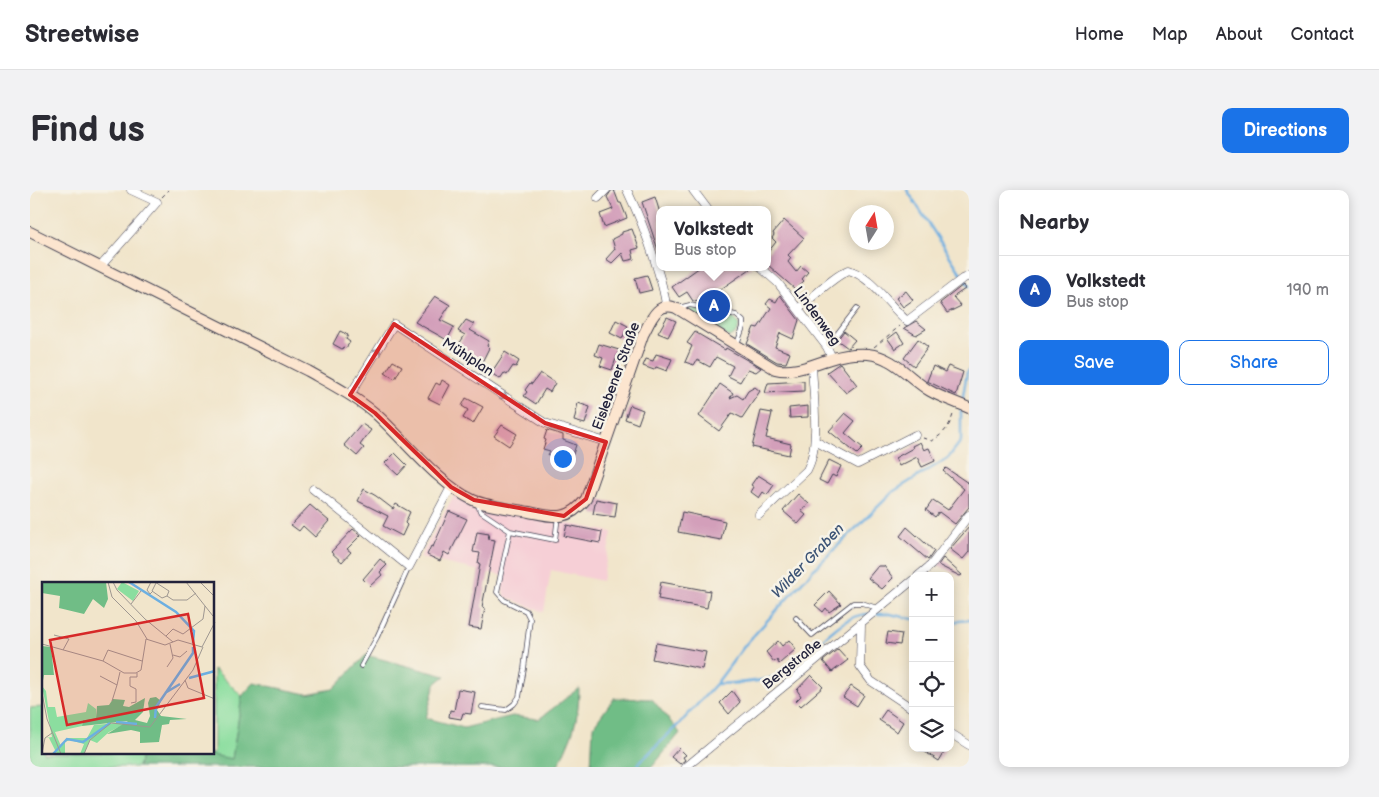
<!DOCTYPE html>
<meta charset="utf-8">
<style>
:root{--surface:#fff;--page:#f2f2f3;--text:#2b2b33;--muted:#7c7c81;--line:#e1e1e2;--accent:#1a73e8}
body{margin:0;font-family:"Balsamiq Sans",sans-serif;background:var(--page);color:var(--text)}
.controls{position:absolute;right:15px;bottom:15px;display:grid;overflow:hidden;border-radius:10px;box-shadow:0 2px 12px #0003}
.controls button{width:45px;height:45px;display:grid;place-items:center;padding:0;border:0;border-bottom:1px solid var(--line);background:var(--surface);color:var(--text);font:25px sans-serif}
.compass{position:absolute;left:819px;top:15px;width:45px;height:45px;border-radius:50%;background:var(--surface);box-shadow:0 2px 12px #0003;rotate:11deg}
.you{position:absolute;left:532px;top:268px;width:18px;height:18px;margin:-12px;border:4px solid #fff;border-radius:50%;background:#1a73e8;box-shadow:0 0 0 8px #1a73e833}
.badge{display:grid;place-items:center;width:32px;height:32px;border-radius:50%;background:var(--accent);color:#fff;font-size:16px;font-weight:700}
.pin{position:absolute;translate:-50% -50%;border:2px solid #fff;box-shadow:0 1px 5px #0006}
.popup{position:absolute;left:626px;top:16px;width:115px;height:65px;box-sizing:border-box;display:grid;place-content:center;border-radius:10px;background:var(--surface);filter:drop-shadow(0 1px 4px #0005);font-size:16px;white-space:nowrap;color:var(--muted)}
.popup b{font-size:19px;color:var(--text)}
.popup::after{content:'';position:absolute;left:50%;top:100%;margin-left:-10px;border:10px solid transparent;border-top-color:var(--surface)}
.list{margin:0;padding:0;list-style:none}
h2{display:flex;justify-content:space-between;align-items:center;height:65px;margin:0;padding:0 20px;font-size:21px}
h2 small{font-size:16px;font-weight:400;color:var(--muted)}
.list li{display:grid;grid-template-columns:32px 1fr auto;gap:15px;align-items:center;box-sizing:border-box;height:70px;padding:0 20px;border-top:1px solid var(--line)}
.list b{display:block;font-size:19px;white-space:nowrap}
.list p{margin:0;font-size:16px;white-space:nowrap;color:var(--muted)}
.list em{font-size:16px;font-style:normal;color:var(--muted)}
.actions{display:flex;gap:10px;padding:15px 20px}
.actions a{flex:1;padding:11px 0;border:1px solid var(--accent);border-radius:10px;text-align:center;font-size:18px;color:var(--accent)}
.actions .main{background:var(--accent);color:#fff}
.icon{flex:none;width:28px;height:28px;fill:none;stroke:currentColor;stroke-width:2;stroke-linecap:round;stroke-linejoin:round}
.map{position:relative;flex:none;width:939px;height:577px;overflow:hidden;border-radius:10px}
header{display:flex;align-items:center;gap:30px;box-sizing:border-box;height:70px;padding:0 25px;background:var(--surface);border-bottom:1px solid var(--line)}
header strong{font-size:24px}
nav{display:flex;gap:28px;margin-inline-start:auto;font-size:18px}
.intro{display:flex;align-items:center;justify-content:space-between;box-sizing:border-box;height:120px;padding:0 30px}
h1{margin:0;font-size:35px}
.button{padding:12px 22px;border-radius:10px;background:var(--accent);color:#fff;font-size:18px;font-weight:700}
main{display:flex;gap:30px;padding:0 30px}
aside{flex:1;background:var(--surface);border-radius:10px;box-shadow:0 2px 12px #0003}
.map>svg:first-child{display:block}
.built{fill:#f6cfd6}
.green{fill:#8bde9f;stroke:#56806d}
.forest{fill:#70bd86;stroke:#497060}
.lines{fill:none;stroke-linecap:round;stroke-linejoin:round}
.stream{stroke:#6cafe1;stroke-width:2.5}
.building{fill:#d39fba}
.lane-casing{stroke:#413f51;stroke-width:5.5}
.street-casing{stroke:#413f51;stroke-width:9}
.secondary-casing{stroke:#413f51;stroke-width:12}
.path{stroke:#413f51;stroke-width:1;stroke-dasharray:4 4;stroke-linecap:butt}
.lane{stroke:#fff;stroke-width:4}
.street{stroke:#fff;stroke-width:8}
.secondary{stroke:#fce5cf;stroke-width:10}
.oneway{stroke:#9c9ca7}
.marked{fill:#d62828;fill-opacity:0.2;stroke:#d62828;stroke-width:4;stroke-linejoin:round}
.labels{text-anchor:middle;dominant-baseline:central;stroke-width:5;stroke-linejoin:round;paint-order:stroke}
.street-label{font-size:14px;fill:#22223b;stroke:#f7f3e8}
.water-label{font-size:15px;font-style:italic;fill:#3c5375;stroke:#f7f3e8}
.inset-river{fill:none;stroke:#6cafe1;stroke-width:2.5}
.inset-road{fill:none;stroke:#9e9791;stroke-width:1}
.view{fill:#d62828;fill-opacity:0.15;stroke:#d62828;stroke-width:2.5}
.inset-edge{fill:none;stroke:#22223b;stroke-width:2.5}
</style>
<header>
<strong>Streetwise</strong>
<nav><a>Home</a><a>Map</a><a>About</a><a>Contact</a></nav>
</header>
<div class="intro"><h1>Find us</h1><a class="button">Directions</a></div>
<main>
<div class="map">
<svg width="939" height="577" viewBox="0 0 939 577">
<rect width="100%" height="100%" fill="#f7f3e8"/>
<filter id="ink" filterUnits="userSpaceOnUse"><feTurbulence type="fractalNoise" baseFrequency=".02" numOctaves="2"/><feDisplacementMap in="SourceGraphic" scale="10" xChannelSelector="R" yChannelSelector="G"/><feConvolveMatrix kernelMatrix="1 2 1 2 8 2 1 2 1" color-interpolation-filters="sRGB"/></filter>
<filter id="wash" filterUnits="userSpaceOnUse"><feTurbulence type="fractalNoise" baseFrequency=".0096" numOctaves="4" result="noise"/><feDisplacementMap in="SourceGraphic" scale="20" xChannelSelector="R" yChannelSelector="G"/><feGaussianBlur stdDeviation="1.12" result="paint"/><feColorMatrix in="noise" values="0 0 0 0 0 0 0 0 0 0 0 0 0 0 0 0 0 1.4 0 .05"/><feComposite in="paint" operator="in"/></filter>
<g filter="url(#wash)">
<rect width="100%" height="100%" fill="#f1e5cb"/>
<!-- built -->
<path class="built" d="M424,305L442,315L582,342L572,391L521,380L514,422L475,407L472,398L474,386L390,368Z"/>
<!-- green -->
<path class="green" d="M657,118L674,121V125L689,128L691,124C700,126 705,127 709,136C707,143 705,145 699,147L656,119Z
M184,479L212,506L202,570L173,563H184Z
M14,517V563H112L108,577H0V518Z"/>
<!-- forest -->
<path class="forest" d="M336,465L415,486L405,494L396,528L434,538L482,526L509,529L549,498C549,531 542,548 527,577H108L112,563H173L202,569L212,506L224,493L277,504L303,499Z
M584,508L622,509L650,543L622,577H561L563,537Z"/>
<g class="lines">
<!-- stream -->
<path class="stream" d="M877,0L939,96
M932,212L937,182L939,180
M845,424H860L883,429
M920,432L939,430
M687,494C705,493 727,493 744,487C778,475 804,424 839,424
M607,577L609,573L653,530L686,494L716,454L784,379L864,301L918,268L931,251V218"/>
</g>
<g id="blocks">
<!-- building -->
<path class="building" d="M582,0H584L589,13H591L597,28L574,37L570,24L583,19L577,7Z
M625,7L630,23V63H629L612,12Z
M754,30L774,48L758,65L761,68L758,72L766,82L771,76L778,82L772,89L774,91L765,99L738,75V62L746,52L742,48L744,45L743,43Z
M602,39L609,58L602,60L604,69L595,71L592,63L582,73L576,69L585,59L582,49L592,44V42Z
M670,77H723L672,112L663,111L657,102L649,107L642,97Z
M617,85L622,100L609,103L605,88Z
M933,95L935,99L923,107L931,116L917,123L910,113Z
M876,101L883,110L873,117L866,108Z
M750,105L769,130L763,149L750,143L745,157L760,163L756,173L747,172L717,154L724,137L728,138L741,118L736,114L740,109L746,112Z
M405,106L420,115L410,130L424,137L417,150L385,132Z
M637,127L646,131L638,147L628,143Z
M436,130L444,134L440,140L459,151L457,156L459,158L452,172L437,167L425,160L435,145L428,141Z
M586,130L598,136L592,149L580,143Z
M886,131L896,139L886,145L874,138Z
M310,141L318,145L316,149L320,152L316,158L313,157L312,159L303,154Z
M814,141L825,150L818,158L807,150Z
M665,142L695,160L696,158L731,178L726,182L718,179L710,192L698,186L703,176L686,167L680,177L667,170L664,175L655,172L662,156L657,153Z
M867,142L874,153L865,159L858,149Z
M888,149L898,157L884,176L874,168Z
M569,154L589,160L582,180L570,176L573,168L565,165Z
M475,162L489,171L486,177L483,176L477,185L474,183L470,189L461,183Z
M626,164L642,169L637,181L626,177L624,180L613,176L616,169L623,171Z
M363,171L372,176L365,189L355,183Z
M810,173L827,195L816,203L797,182Z
M903,176L915,182L918,176L933,182L926,205L897,191Z
M510,183L525,193L520,202L515,199L506,214L494,206L497,202L495,200L500,193L502,194Z
M412,190L420,195L410,214L398,208L406,193L410,195Z
M774,191V201L735,203L738,193Z
M690,194L703,203L700,208L707,205L713,209L718,201L725,197L730,201L712,228L702,223L689,241L669,226Z
M436,208L453,217L443,234L433,228L438,220L432,216Z
M548,213L560,217L555,234L544,231Z
M600,215L613,220L608,234L595,229Z
M778,216V227L760,228L759,218Z
M731,221L742,223L736,248L761,254L759,265L722,257Z
M815,223L825,231L815,243L833,258L827,264L799,241Z
M332,234L341,240L330,255L334,258L327,266L314,255Z
M472,235L487,244L479,256L464,246Z
M517,240L533,245V250L546,255L540,273L518,265L520,261L513,259L516,250L514,249Z
M890,252L894,260L899,258L905,271L892,277L887,267L869,276L865,268L883,258L882,256Z
M365,263L377,275L368,285L355,273Z
M799,270L811,276L806,287L802,285L797,294L789,290Z
M916,278L938,293L939,291V317L925,334L909,322L905,327L896,320L903,310L918,320L934,299L913,281Z
M728,285L744,295L737,305L733,302L729,308L721,302L724,297L721,295Z
M334,299L346,306L363,319L366,314L380,322L375,333L377,335L372,346L353,336L358,326L328,311Z
M768,304L779,314L771,321L776,325L768,334L753,321Z
M566,309L587,313L585,327L563,324Z
M280,315L299,331L285,347L273,336L269,341L261,335Z
M419,321L437,329L419,365L414,362L410,371L397,365L401,356L403,357Z
M652,322L695,331L691,350L648,342Z
M537,335L572,342L570,353L534,346Z
M877,337L904,361L898,370L870,346Z
M939,337V362L933,369L920,359Z
M323,339L331,345L317,359L321,362L312,372L301,362Z
M447,342L459,344L458,349L465,350L452,417L455,418L451,439L439,437L450,374L448,373L450,363L443,362Z
M913,368L932,385L930,386L908,375Z
M350,369L357,375L350,382L352,385L340,396L333,389Z
M848,376H854L863,388L852,399L838,388Z
M631,392L680,401L677,418L628,409Z
M799,401L811,414L799,422L796,418L793,422L785,415Z
M858,442L872,444L870,455L856,453Z
M759,450L766,459L749,474L747,470L744,472L736,462L748,451L752,456Z
M626,453L676,462L672,479L622,469Z
M808,459L818,470L802,482L793,471Z
M781,485L793,497L771,516L766,511L771,506L767,500Z
M821,496L834,505L827,516L813,507Z
M428,499L445,502L441,524L433,523L431,529L419,527L420,520L424,521Z
M702,501L710,512L699,524L690,513Z
M856,520L873,532L867,542L849,530Z
M649,558L656,565L653,567L655,570L650,574L641,567Z
M889,558H912L915,561L909,571Z"/>
</g>
</g>
<g filter="url(#ink)">
<use href="#blocks" fill-opacity="0" stroke="#413f51" stroke-width="1"/>
<g class="lines">
<!-- lane casing -->
<g class="lane-casing">
<path id="lane" d="M648,118L660,115L706,125L713,131V137L707,154
M797,157L827,118
M448,315L450,321L480,341
M766,428L782,445L823,413H832L847,418
M331,476L347,447L379,377
M452,517L476,520L484,514L489,507L494,479L500,429L496,421L474,410L467,402L480,341L525,350L528,326"/>
</g>
<!-- street casing -->
<g class="street-casing">
<path id="street" d="M597,0C609,25 619,51 627,78C631,91 635,103 636,116
M663,0L678,20
M568,8L576,0
M70,77L127,12L101,0
M730,77L748,93L797,157L802,168
M768,119C784,107 802,87 819,80C843,88 858,115 877,131L932,89L939,86
M320,205L364,134L515,233L576,252
M785,251L828,274L885,245
M283,299L379,377L421,297
M729,325L777,280C791,255 783,204 782,175
M888,386L901,375L939,325
M831,434L830,476L841,491L883,519
M920,543L939,555
M656,577L883,390"/>
</g>
<!-- secondary casing -->
<g class="secondary-casing">
<path id="secondary" d="M0,42L278,181C301,194 326,207 346,224C376,251 407,293 443,310C456,316 483,319 499,322C524,327 538,332 556,309L613,145C620,132 627,110 646,118L745,179C764,184 783,174 800,169C812,165 826,163 838,164C863,166 880,189 900,201C912,208 926,212 939,218"/>
</g>
<!-- path -->
<path class="path" d="M132,7L139,0
M844,157L870,136
M893,248L902,251C916,242 920,236 924,221"/>
<!-- lane -->
<use href="#lane" class="lane"/>
<!-- street -->
<use href="#street" class="street"/>
<!-- secondary -->
<use href="#secondary" class="secondary"/>
</g>
<!-- one-way arrows -->
<defs><path id="oneway-shaft" d="M-6 0H5M1.5-3L5.5 0L1.5 3" fill="none" stroke-width="1.6" stroke-linecap="round" stroke-linejoin="round" transform="scale(1.25)"/></defs>
<g class="oneway">
<use href="#oneway-shaft" transform="translate(346 164) rotate(-58)"/>
<use href="#oneway-shaft" transform="translate(471 204) rotate(33)"/>
</g>
</g>
<!-- marked area -->
<path class="marked" d="M364,134L515,233L576,252L556,309L534,326L444,310L421,297L345,223L320,205Z"/>
<g class="labels">
<!-- street labels -->
<g class="street-label">
<text transform="translate(787 126) rotate(54)">Lindenweg</text>
<text transform="translate(438 167) rotate(33)">Mühlplan</text>
<text transform="translate(586 186) rotate(-70)">Eislebener Straße</text>
<text transform="translate(762 474) rotate(-39)">Bergstraße</text>
</g>
<!-- water labels -->
<g class="water-label">
<text transform="translate(778 371) rotate(-46)">Wilder Graben</text>
</g>
</g>
<!-- overview -->
<g transform="translate(12 392)">
<rect width="172" height="172" fill="#f1e5cb"/>
<path d="M80,0L97,9L91,19L75,7ZM0,104L4,109L6,125H13L15,135L44,130L46,121L54,127V136L41,138L40,144L13,150L19,164L25,156H45L52,143L87,140L67,150L55,161L48,158L42,172H38L42,162L28,158L23,160V172H15L7,156H4L10,155Z" fill="#8bde9f"/>
<path d="M0,0H64L66,17L62,26L51,17L42,32L17,26L18,14L0,11ZM0,64L9,65L12,93H2L0,104ZM114,115L119,119L115,128L119,134L145,137L128,138L127,142L120,143L117,160L98,161V150L89,148L65,152L86,139L40,144L41,138L54,136L55,124L67,123L71,117L83,118L81,124L87,125L103,116L101,130L93,138L105,141L108,134L106,121L108,116Z" fill="#70bd86"/>
<path class="inset-river" d="M87,0L134,30L152,49L151,61M147,96L173,89M123,111L138,102M113,136L114,125L151,71V65M74,140L95,142M11,172L25,157L41,160L68,141"/>
<path class="inset-road" d="M66,0L70,15L94,39L105,57M71,0L75,8L103,37L131,60M109,0L105,8L108,12L111,9M113,0L127,9L125,14L131,18H145L154,11M144,0L171,34M158,0L173,15M114,1L110,9L120,16L125,14M89,22L99,9M12,53L27,57L21,68M124,54L131,47L141,52L161,37L163,24M0,62L61,79L82,91H94L99,88L104,57L123,63L136,58L160,65L173,40M131,73L138,75L145,69M61,79L66,68L100,79M125,85L131,76L128,62M58,94L75,103L78,90M143,98L146,106L173,117M0,111L5,137L19,172M70,119L75,103M89,121L94,120V107L88,104V95H95V91M0,171L3,156L10,151M42,172L48,158L69,141L108,145L151,88L161,65"/>
<path class="view" d="M146,32L162,116L25,143L8,58Z"/>
<rect width="172" height="172" class="inset-edge"/>
</g>
</svg>
<div class="controls">
<button>+</button>
<button>−</button>
<button><svg class="icon" aria-label="locate" viewBox="0 0 24 24"><circle cx="12" cy="12" r="6"/><path d="M12 2v4M12 18v4M2 12h4M18 12h4"/></svg></button>
<button><svg class="icon" aria-label="layers" viewBox="0 0 24 24"><path d="M12 4l9 5-9 5-9-5zM3 14l9 5 9-5"/></svg></button>
</div>
<svg class="compass" viewBox="-18 -18 36 36"><path d="M0-13l5 13h-10z" fill="#e53935"/><path d="M0 13l5-13h-10z" fill="#7c7c81"/></svg>
<div class="you"></div>
<div class="pin badge" style="left:684px;top:116px;background:#1a4fb4">A</div>
<div class="popup"><b>Volkstedt</b>Bus stop</div>
</div>
<aside>
<h2>Nearby<small></small></h2>
<ul class="list">
<li><span class="badge" style="background:#1a4fb4">A</span><div><b>Volkstedt</b><p>Bus stop</p></div><em>190 m</em></li>
</ul>
<div class="actions"><a class="main">Save</a><a>Share</a></div>
</aside>
</main>
